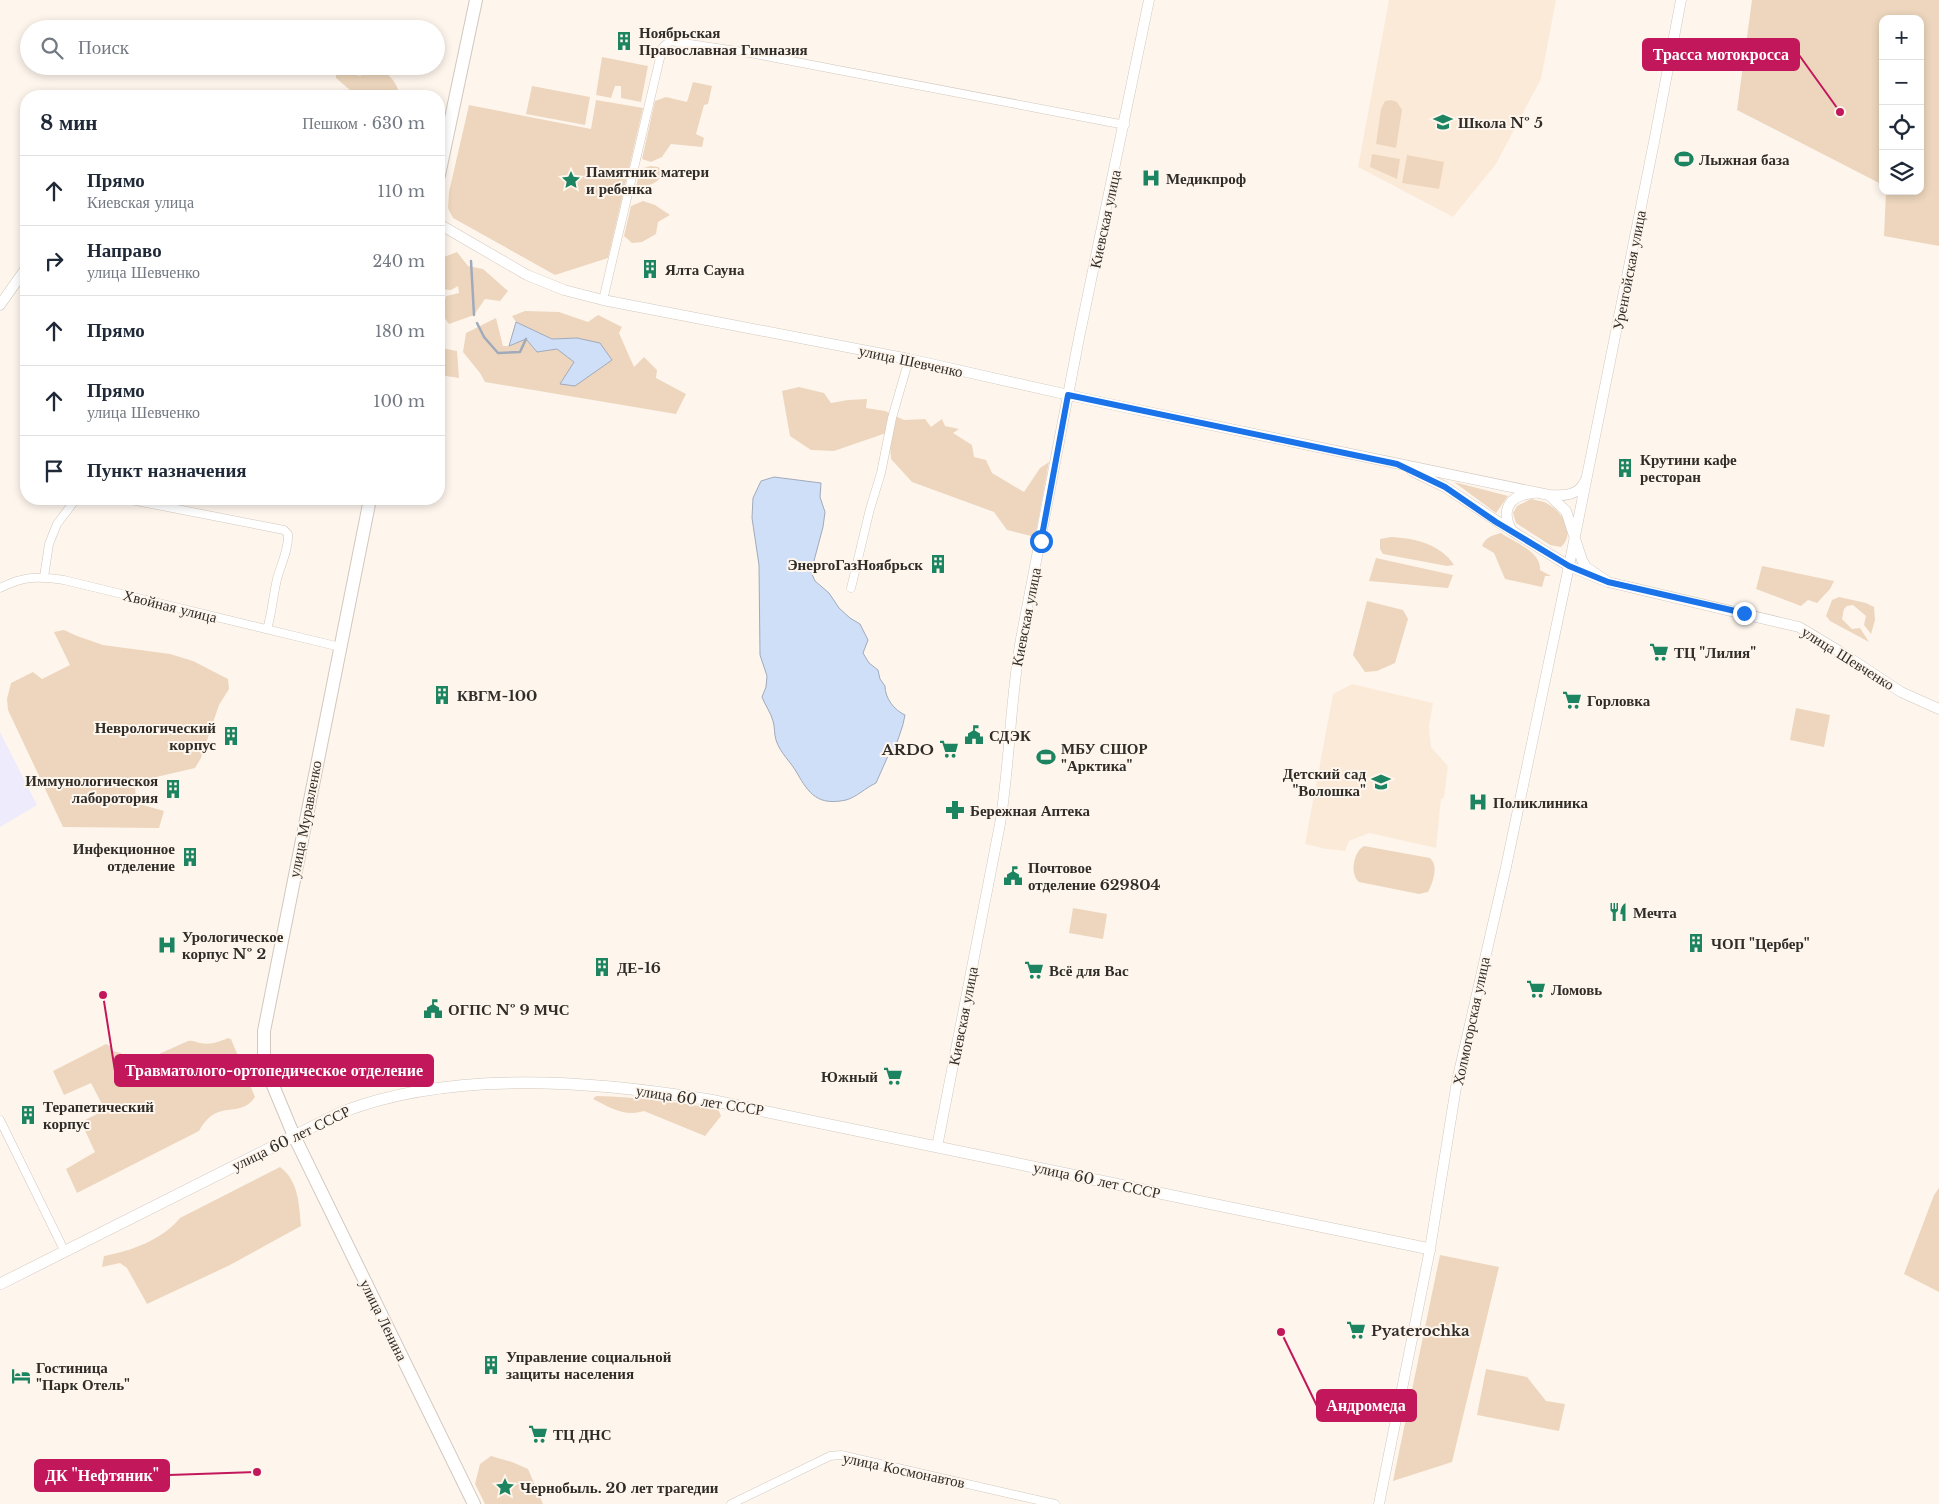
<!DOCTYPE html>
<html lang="ru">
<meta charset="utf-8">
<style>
:root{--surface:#fff;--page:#f6f6f7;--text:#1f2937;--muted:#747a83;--line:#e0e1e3}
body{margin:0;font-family:"Libre Baskerville",serif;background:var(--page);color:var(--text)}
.controls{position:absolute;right:15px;top:15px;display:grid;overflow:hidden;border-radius:10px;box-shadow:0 2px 8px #0003}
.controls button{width:45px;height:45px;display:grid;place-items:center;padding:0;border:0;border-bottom:1px solid var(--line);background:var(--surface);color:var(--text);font:25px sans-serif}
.stop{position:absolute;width:15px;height:15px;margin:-11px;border:4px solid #1a73e8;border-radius:50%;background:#fff}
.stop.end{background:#1a73e8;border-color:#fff;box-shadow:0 1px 5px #0008}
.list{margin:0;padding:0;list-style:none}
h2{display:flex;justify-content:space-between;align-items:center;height:65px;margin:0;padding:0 20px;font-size:21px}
h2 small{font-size:16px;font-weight:400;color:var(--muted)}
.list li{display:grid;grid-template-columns:32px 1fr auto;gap:15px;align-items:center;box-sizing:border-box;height:70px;padding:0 20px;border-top:1px solid var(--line)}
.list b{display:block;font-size:19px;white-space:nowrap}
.list p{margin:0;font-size:16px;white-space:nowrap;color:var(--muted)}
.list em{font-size:16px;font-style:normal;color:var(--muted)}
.icon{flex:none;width:28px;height:28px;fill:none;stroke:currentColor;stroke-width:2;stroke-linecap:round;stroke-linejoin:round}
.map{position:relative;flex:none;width:1939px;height:1504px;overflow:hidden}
.search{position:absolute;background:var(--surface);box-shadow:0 2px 8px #0003;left:20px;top:20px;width:425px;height:55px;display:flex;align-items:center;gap:12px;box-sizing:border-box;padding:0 18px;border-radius:28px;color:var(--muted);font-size:19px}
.panel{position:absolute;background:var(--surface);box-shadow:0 2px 8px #0003;left:20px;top:90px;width:425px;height:415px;border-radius:20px}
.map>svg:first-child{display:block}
.education{fill:#fcead9}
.medical{fill:#edebfc}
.green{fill:#edd6bd}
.water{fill:#d0dff8;stroke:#a0aaba}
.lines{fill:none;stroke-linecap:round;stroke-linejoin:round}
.stream{stroke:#a0aaba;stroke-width:2.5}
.minor-casing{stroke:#d1c7bd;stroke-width:9}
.tertiary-casing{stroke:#d1c7bd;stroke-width:11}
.secondary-casing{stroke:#d1c7bd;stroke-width:12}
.primary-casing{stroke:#d1c7bd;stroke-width:14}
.minor{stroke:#fff;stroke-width:8}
.tertiary{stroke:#fff;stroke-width:10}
.secondary{stroke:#fff;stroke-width:11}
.primary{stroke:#fff;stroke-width:12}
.route{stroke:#1a73e8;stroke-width:6}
.labels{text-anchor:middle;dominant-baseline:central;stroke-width:4;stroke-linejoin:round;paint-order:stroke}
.poi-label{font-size:15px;font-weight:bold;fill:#302d29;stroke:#fef6ed;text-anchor:start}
.street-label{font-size:15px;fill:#302d29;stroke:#fef6ed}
.leader{fill:none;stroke:#c2185b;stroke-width:2}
.callout-dot{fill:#c2185b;stroke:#fef6ed;stroke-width:2}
.callout{fill:#c2185b;stroke:#c2185b;stroke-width:2}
.callout-label{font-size:16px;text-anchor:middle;font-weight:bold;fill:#fff}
</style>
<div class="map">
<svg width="1939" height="1504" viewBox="0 0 1939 1504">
<rect width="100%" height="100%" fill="#fef6ed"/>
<!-- education -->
<path class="education" d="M1389,0H1556L1541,79L1496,164L1453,217L1358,167Z
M1352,684L1433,703L1429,726L1431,747L1448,766L1444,798L1441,799L1436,848L1369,833L1349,841L1345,851L1326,849L1305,844L1333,694Z"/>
<!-- medical -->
<path class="medical" d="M0,732L37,805L0,827Z"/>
<!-- green -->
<path class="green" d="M1752,0H1939V246L1884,236L1886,191H1920V19H1883V185L1737,110Z
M602,57L648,66L641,102L621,98V86H615L611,98L596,95Z
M371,69C387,68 397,82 400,96H357L336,78V74L340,70L360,76Z
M693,82L712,86L708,104L704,105L696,134L704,138L702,147L671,144L662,157L651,162L642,159L655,101L666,97L687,102Z
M532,86L590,97L585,125L526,114Z
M596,100L643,108L608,258L555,275L453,218L448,208L449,192L469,105L591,129Z
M1391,100L1397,102L1402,110L1396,148L1376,144L1381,109L1385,101Z
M1372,154L1400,159L1397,179L1370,167Z
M1407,155L1444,162L1439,189L1402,183Z
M651,166L658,167L662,170C662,184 647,186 636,187L640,169Z
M643,201L655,205L670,215L658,222L656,234L642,242L632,243L624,236L631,206Z
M457,252L468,266L483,269L508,291L500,301L485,299L474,315L449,324L441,313L446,296L459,293L458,286L451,290L439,289L444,257Z
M525,311L559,312L588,322L598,315L622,327L619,333L634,367L644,357L657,370L656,378L686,394L676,414L485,382L480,373L463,352L466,333L496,318L503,346H509L526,339L537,352L557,349L574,362L560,384L612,360L577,338L552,339L516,322L512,316Z
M441,348L457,351L459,378L439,375V349Z
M799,387L824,393L831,403L848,400L867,399L866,408L885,411L904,420L925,419L931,427L942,419L945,426L959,429L953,433L972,445L974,457L986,460L992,473L1024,492L1040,468L1049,462L1035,537L1007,530L994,512L912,482L891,459L889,432L834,451L811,450L790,436L782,391Z
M1454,482L1508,496L1496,513Z
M1531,499C1535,500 1540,501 1544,502C1561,509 1577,532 1561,547L1550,545L1516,523L1513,513L1517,506Z
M1501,533C1514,542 1542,552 1540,570L1551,576H1545L1542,587L1505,579L1494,553L1482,546C1486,537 1491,536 1501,533Z
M1391,537C1414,538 1441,544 1454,565L1447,566L1383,554L1380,549V539Z
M1376,558L1453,575L1448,588L1369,581Z
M1762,566L1834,581L1830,589L1817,603L1808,600L1801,606L1756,589Z
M1839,597L1866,603L1874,607L1875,620L1871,634L1864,625L1866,616L1853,605L1847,606L1844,609L1842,619L1852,629L1860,628L1869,642L1830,621L1826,616L1832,600Z
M1367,601L1403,610L1408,619L1395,663L1377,671L1365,672L1353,655Z
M64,630L77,636L103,645L170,654L193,661L228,679L229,689L219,705L201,758L195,768L135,782L136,803L164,811L159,828L63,827L8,710L7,699L11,683L33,672L42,679L70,665L54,632Z
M1796,708L1830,715L1824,747L1790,740Z
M1364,846L1430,858C1439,866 1433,882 1428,892L1419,894L1359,882C1349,874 1354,851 1364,846Z
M1073,908L1107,914L1103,939L1069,933Z
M228,1038L231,1039L255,1097C243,1115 226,1105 211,1116C206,1120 202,1125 199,1131L77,1193L66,1169L95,1152L81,1122L105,1110L91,1083L64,1095L53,1071L106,1044L110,1046L112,1051L121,1053L128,1064L132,1066L188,1041C193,1040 195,1042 200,1043C211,1045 218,1042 228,1038Z
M596,1096C637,1097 677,1102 718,1109L721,1116L705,1136L644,1111C625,1117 610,1108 593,1099Z
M280,1167C299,1181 299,1205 301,1226L230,1265L147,1304L127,1268L120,1263L102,1267L104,1256C131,1251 162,1240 180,1218Z
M1939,1188V1292L1904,1274L1934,1195Z
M1440,1255L1499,1267L1452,1462L1393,1481Z
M1486,1369L1527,1377L1546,1401L1565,1404L1559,1431L1477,1415Z
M491,1456L512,1462L528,1469L543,1504H485L475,1484L480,1464Z"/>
<!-- water -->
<path class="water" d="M516,322L552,339L577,338L600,343L612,360L575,386L560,384L574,362L557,349L537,352L526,339L509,346Z
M774,477L821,483L820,497L825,512L823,527L811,572L815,581L829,593L839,608L850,618L860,624L868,640L863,653L869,663L878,670L880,679L885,686C885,698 894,710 905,715C903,729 897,739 894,753L888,756L876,783C865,788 857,797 846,800C818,806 809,794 797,773C791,762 780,753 776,740C774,734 775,727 773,721C771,713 765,705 762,697L766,687L767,676L760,655L759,565L752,518L753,498L761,481Z"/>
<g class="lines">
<!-- stream -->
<path class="stream" d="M471,261L474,315
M477,323L484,337L498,353L520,352L526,339"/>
<!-- minor casing -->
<g class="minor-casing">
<path id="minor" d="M603,300L659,62L663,47L670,41L750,53L1125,125
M126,499L284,530L288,534C289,549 281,564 277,579C273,596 272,613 267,629
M44,577L49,544L57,524L76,499
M0,588C24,576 38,576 64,580L340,647
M851,588L870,509L881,473L892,418L909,359
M0,1120L65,1252
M731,1504L830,1456L841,1455L1055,1504"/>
</g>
<!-- tertiary casing -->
<g class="tertiary-casing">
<path id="tertiary" d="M439,224L527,275L564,290L603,300L909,359L1100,402L1549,495L1566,511L1582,560L1586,567L1608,582
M0,305L26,268
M1412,471L1445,487L1512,531L1569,566L1608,582L1799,627L1839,651L1901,692L1939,709
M1549,495C1563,496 1579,496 1585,481
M1512,531C1500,510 1509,495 1534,493
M937,1147L1000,824C1010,762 1010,700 1021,639L1079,338L1149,0
M1379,1504L1430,1249L1457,1081L1506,867L1569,566L1655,137L1681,0"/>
</g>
<!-- secondary casing -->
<g class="secondary-casing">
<path id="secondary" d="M0,1284L342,1112C453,1069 595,1081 710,1100L1430,1249"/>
</g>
<!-- primary casing -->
<g class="primary-casing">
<path id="primary" d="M439,175L476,0
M370,499L264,1031V1056L267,1071L294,1136L474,1504"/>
</g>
<!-- minor -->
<use href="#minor" class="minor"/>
<!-- tertiary -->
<use href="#tertiary" class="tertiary"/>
<!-- secondary -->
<use href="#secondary" class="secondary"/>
<!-- primary -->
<use href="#primary" class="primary"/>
</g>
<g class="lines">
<!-- route -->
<path class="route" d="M1041,541L1068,395L1397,464L1445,487L1496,522L1569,566L1608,582L1744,613"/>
</g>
<!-- icons -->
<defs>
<g id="building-bare" transform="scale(1.5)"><path d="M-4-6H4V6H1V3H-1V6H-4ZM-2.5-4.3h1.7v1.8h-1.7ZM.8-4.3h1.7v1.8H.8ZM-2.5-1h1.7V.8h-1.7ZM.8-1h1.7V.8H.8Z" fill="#1c8460" stroke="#fef6ed" stroke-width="2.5" paint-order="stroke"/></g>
<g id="school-bare" transform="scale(1.5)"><path d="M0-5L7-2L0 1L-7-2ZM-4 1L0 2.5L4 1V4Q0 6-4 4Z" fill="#1c8460" stroke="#fef6ed" stroke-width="2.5" paint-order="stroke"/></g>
<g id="stadium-bare" transform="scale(1.5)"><path d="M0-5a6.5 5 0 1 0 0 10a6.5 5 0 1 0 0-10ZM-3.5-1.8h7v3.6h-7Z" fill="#1c8460" stroke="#fef6ed" stroke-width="2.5" paint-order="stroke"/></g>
<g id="hospital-bare" transform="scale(1.5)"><path d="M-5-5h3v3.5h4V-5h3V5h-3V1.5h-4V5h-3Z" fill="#1c8460" stroke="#fef6ed" stroke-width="2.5" paint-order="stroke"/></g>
<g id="sight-bare" transform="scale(1.5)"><path d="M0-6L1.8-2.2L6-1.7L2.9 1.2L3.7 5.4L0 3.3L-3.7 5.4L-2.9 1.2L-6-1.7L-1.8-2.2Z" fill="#1c8460" stroke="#fef6ed" stroke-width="2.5" paint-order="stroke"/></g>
<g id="supermarket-bare" transform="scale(1.5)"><path d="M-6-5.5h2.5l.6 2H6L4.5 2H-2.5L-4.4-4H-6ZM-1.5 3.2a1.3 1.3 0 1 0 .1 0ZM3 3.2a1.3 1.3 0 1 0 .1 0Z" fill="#1c8460" stroke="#fef6ed" stroke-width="2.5" paint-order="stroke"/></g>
<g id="civic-bare" transform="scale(1.5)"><path d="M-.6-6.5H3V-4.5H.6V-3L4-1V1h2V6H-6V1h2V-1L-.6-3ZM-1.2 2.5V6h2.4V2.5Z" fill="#1c8460" stroke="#fef6ed" stroke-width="2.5" paint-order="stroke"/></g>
<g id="pharmacy-bare" transform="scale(1.5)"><path d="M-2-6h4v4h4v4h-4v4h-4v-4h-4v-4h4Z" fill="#1c8460" stroke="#fef6ed" stroke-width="2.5" paint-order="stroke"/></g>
<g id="restaurant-bare" transform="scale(1.5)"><path d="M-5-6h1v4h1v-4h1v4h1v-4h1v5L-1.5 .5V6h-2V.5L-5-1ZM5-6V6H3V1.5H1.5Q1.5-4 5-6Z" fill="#1c8460" stroke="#fef6ed" stroke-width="2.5" paint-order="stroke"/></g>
<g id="hotel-bare" transform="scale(1.5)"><path d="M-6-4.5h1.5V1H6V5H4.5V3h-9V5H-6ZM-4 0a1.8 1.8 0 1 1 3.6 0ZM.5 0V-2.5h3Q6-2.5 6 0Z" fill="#1c8460" stroke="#fef6ed" stroke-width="2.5" paint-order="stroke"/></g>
</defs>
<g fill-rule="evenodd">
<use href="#building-bare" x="624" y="41"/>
<use href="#school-bare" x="1443" y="122"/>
<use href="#stadium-bare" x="1684" y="159"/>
<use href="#hospital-bare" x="1151" y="178"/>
<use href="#sight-bare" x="571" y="180"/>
<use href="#building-bare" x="650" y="269"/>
<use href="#building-bare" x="1625" y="468"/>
<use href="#building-bare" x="938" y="564"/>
<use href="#supermarket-bare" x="1659" y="652"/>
<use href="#building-bare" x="442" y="695"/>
<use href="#supermarket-bare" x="1572" y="700"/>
<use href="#civic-bare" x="974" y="735"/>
<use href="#building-bare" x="231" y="736"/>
<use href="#supermarket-bare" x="949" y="749"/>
<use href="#stadium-bare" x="1046" y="757"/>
<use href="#school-bare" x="1381" y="782"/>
<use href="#building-bare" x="173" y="789"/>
<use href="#hospital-bare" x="1478" y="802"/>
<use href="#pharmacy-bare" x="955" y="810"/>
<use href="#building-bare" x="190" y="857"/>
<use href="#civic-bare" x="1013" y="876"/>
<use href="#restaurant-bare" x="1618" y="912"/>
<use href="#building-bare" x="1696" y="943"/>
<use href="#hospital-bare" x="167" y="945"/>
<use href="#building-bare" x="602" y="967"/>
<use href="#supermarket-bare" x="1034" y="970"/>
<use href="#supermarket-bare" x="1536" y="989"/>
<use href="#civic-bare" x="433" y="1009"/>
<use href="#supermarket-bare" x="893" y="1076"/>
<use href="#building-bare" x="28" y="1115"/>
<use href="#supermarket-bare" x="1356" y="1330"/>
<use href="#building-bare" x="491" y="1365"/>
<use href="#hotel-bare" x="21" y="1376"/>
<use href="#supermarket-bare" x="538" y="1434"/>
<use href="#sight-bare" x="505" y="1487"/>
</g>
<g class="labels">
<!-- poi labels -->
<g class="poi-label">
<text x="639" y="32">Ноябрьская<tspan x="639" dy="17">Православная Гимназия</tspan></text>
<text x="1458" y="122">Школа № 5</text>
<text x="1699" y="159">Лыжная база</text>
<text x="586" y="171">Памятник матери<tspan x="586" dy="17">и ребенка</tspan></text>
<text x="1166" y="178">Медикпроф</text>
<text x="665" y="269">Ялта Сауна</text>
<text x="1640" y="459">Крутини кафе<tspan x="1640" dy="17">ресторан</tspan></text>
<text x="923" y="564" text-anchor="end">ЭнергоГазНоябрьск</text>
<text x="1674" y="652">ТЦ "Лилия"</text>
<text x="457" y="695">КВГМ-100</text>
<text x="1587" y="700">Горловка</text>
<text x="216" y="727" text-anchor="end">Неврологический<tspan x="216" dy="17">корпус</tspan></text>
<text x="989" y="735">СДЭК</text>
<text x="1061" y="748">МБУ СШОР<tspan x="1061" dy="17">"Арктика"</tspan></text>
<text x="934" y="749" text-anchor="end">ARDO</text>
<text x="1366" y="773" text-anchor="end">Детский сад<tspan x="1366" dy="17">"Волошка"</tspan></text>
<text x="158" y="780" text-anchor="end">Иммунологическоя<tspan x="158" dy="17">лаборотория</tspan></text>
<text x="1493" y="802">Поликлиника</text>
<text x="970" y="810">Бережная Аптека</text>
<text x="175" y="848" text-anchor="end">Инфекционное<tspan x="175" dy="17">отделение</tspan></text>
<text x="1028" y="867">Почтовое<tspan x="1028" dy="17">отделение 629804</tspan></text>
<text x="1633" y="912">Мечта</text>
<text x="182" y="936">Урологическое<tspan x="182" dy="17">корпус № 2</tspan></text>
<text x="1711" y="943">ЧОП "Цербер"</text>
<text x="617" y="967">ДЕ-16</text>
<text x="1049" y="970">Всё для Вас</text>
<text x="1551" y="989">Ломовь</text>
<text x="448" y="1009">ОГПС № 9 МЧС</text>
<text x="878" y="1076" text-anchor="end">Южный</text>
<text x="43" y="1106">Терапетический<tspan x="43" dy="17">корпус</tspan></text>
<text x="1371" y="1330">Pyaterochka</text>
<text x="506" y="1356">Управление социальной<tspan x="506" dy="17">защиты населения</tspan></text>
<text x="36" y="1367">Гостиница<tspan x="36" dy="17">"Парк Отель"</tspan></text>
<text x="553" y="1434">ТЦ ДНС</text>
<text x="520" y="1487">Чернобыль. 20 лет трагедии</text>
</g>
<!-- street labels -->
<g class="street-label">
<text transform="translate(1105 219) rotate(-78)">Киевская улица</text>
<text transform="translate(1629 270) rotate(-79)">Уренгойская улица</text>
<text transform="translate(911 361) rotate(12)">улица Шевченко</text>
<text transform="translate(170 606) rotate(14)">Хвойная улица</text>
<text transform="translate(1026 617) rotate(-79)">Киевская улица</text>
<text transform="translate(1848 658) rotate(32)">улица Шевченко</text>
<text transform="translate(305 819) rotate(-79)">улица Муравленко</text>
<text transform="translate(963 1016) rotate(-79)">Киевская улица</text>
<text transform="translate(1471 1021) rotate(-78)">Холмогорская улица</text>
<text transform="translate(700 1100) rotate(9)">улица 60 лет СССР</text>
<text transform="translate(291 1138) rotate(-26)">улица 60 лет СССР</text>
<text transform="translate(1097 1180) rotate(12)">улица 60 лет СССР</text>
<text transform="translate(384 1320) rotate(64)">улица Ленина</text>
<text transform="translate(904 1470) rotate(12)">улица Космонавтов</text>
</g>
</g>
<!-- callouts -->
<path class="leader" d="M1840 112L1799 55M103 995L115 1071M1281 1332L1317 1406M257 1472L169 1475"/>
<g class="callout-dot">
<circle cx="1840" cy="112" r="5"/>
<circle cx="103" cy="995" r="5"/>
<circle cx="1281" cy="1332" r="5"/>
<circle cx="257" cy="1472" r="5"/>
</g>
<g class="callout">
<rect x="1643" y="39" width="156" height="31" rx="5"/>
<rect x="115" y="1055" width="318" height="31" rx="5"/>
<rect x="1317" y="1390" width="99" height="31" rx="5"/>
<rect x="35" y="1460" width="134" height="31" rx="5"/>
</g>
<g class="callout-label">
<text x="1721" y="60">Трасса мотокросса</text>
<text x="274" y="1076">Травматолого-ортопедическое отделение</text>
<text x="1366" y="1411">Андромеда</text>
<text x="102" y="1481">ДК "Нефтяник"</text>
</g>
</svg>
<div class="controls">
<button>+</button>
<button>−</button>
<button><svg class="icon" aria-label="locate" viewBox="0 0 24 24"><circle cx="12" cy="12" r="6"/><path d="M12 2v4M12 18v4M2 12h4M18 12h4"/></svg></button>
<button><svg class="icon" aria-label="layers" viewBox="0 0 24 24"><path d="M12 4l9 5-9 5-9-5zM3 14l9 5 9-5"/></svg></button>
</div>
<div class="stop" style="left:1041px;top:541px"></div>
<div class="stop end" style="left:1744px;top:613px"></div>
<div class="search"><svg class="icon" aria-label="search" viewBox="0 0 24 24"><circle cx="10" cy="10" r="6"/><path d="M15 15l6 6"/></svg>Поиск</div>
<section class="panel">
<h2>8 мин<small>Пешком · 630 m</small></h2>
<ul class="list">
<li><svg class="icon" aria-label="ahead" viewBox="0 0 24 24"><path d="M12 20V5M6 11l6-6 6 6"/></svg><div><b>Прямо</b><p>Киевская улица</p></div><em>110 m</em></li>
<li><svg class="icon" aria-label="right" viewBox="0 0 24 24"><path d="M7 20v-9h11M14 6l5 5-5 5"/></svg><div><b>Направо</b><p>улица Шевченко</p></div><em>240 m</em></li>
<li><svg class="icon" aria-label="ahead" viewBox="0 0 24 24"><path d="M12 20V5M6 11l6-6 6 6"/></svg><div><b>Прямо</b></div><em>180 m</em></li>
<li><svg class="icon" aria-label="ahead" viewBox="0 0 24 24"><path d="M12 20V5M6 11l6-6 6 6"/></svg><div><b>Прямо</b><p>улица Шевченко</p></div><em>100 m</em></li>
<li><svg class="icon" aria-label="arrive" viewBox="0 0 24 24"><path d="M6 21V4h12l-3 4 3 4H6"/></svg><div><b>Пункт назначения</b></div></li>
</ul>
</section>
</div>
